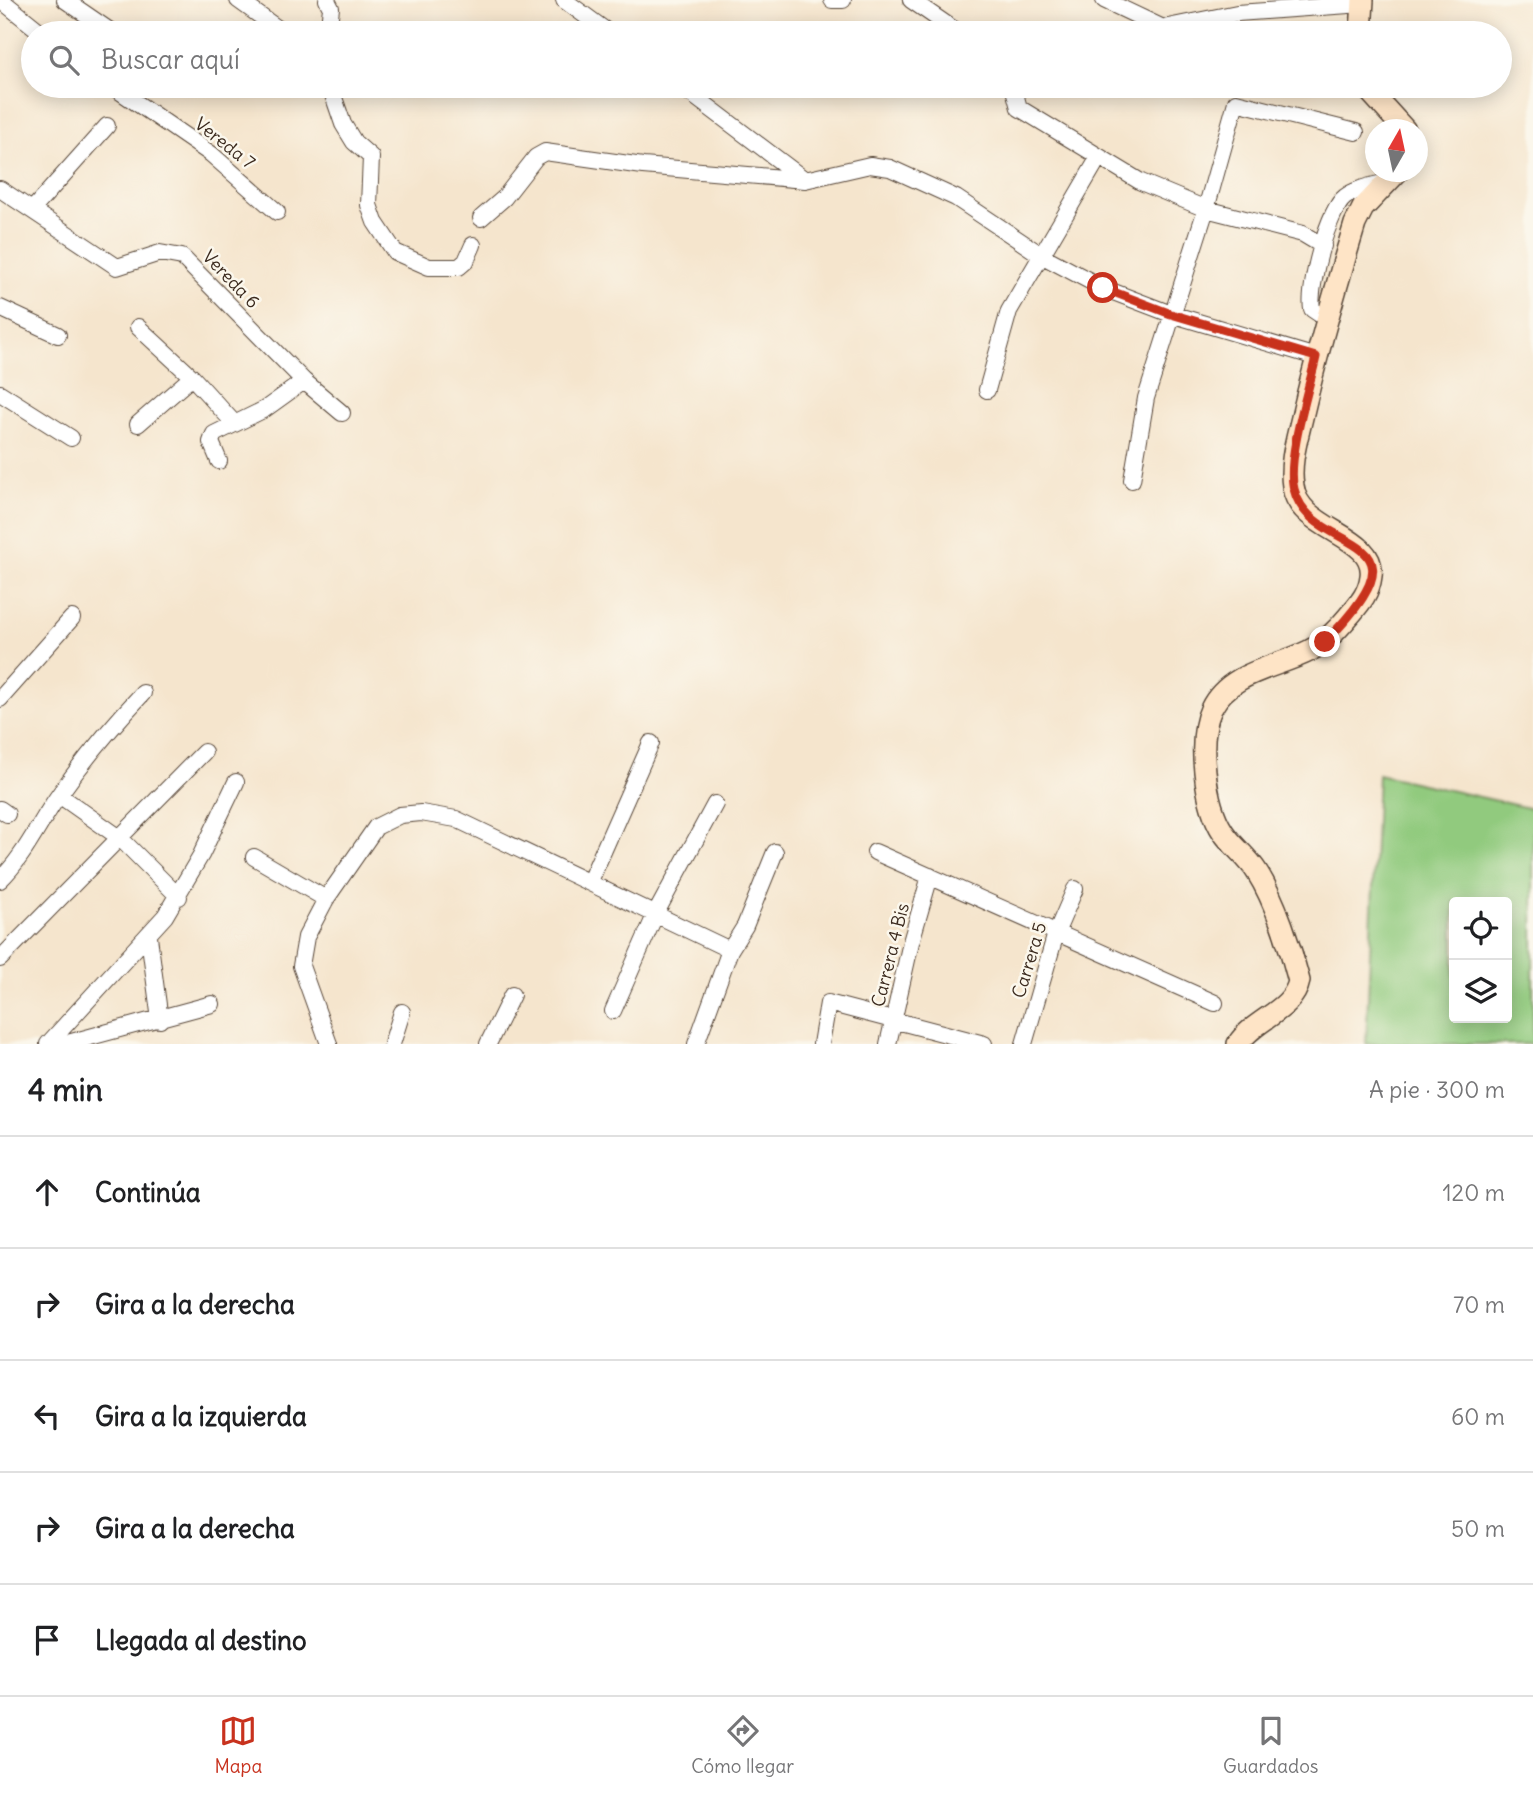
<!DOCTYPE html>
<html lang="es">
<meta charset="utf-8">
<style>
:root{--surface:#fff;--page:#f2f2f2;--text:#202124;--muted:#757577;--line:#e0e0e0;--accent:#c8321e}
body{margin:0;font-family:Delius,sans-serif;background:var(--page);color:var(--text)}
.controls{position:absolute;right:21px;bottom:21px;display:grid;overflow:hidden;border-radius:7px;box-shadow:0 4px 18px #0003}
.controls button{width:63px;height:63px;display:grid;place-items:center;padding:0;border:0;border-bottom:2px solid var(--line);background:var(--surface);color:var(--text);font:35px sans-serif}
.compass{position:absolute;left:1365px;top:119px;width:63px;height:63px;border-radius:50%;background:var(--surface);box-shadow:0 4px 18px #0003;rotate:9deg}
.stop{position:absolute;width:21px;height:21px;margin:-16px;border:5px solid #c8321e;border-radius:50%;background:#fff}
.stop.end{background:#c8321e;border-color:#fff;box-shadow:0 2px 7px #0008}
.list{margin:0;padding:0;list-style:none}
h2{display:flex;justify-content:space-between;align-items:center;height:91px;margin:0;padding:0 28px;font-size:30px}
h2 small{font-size:23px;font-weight:400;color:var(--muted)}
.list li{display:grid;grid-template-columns:46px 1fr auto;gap:21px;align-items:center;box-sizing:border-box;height:112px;padding:0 28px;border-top:2px solid var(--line)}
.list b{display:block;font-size:26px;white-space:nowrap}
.list em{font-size:23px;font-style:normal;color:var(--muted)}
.icon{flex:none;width:38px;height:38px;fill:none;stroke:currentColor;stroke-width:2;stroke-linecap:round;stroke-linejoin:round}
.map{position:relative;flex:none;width:1533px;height:1044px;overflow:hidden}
.search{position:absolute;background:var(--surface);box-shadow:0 4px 18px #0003;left:21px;right:21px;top:21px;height:77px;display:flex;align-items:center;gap:18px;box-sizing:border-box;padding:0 24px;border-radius:38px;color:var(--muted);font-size:26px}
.sheet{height:651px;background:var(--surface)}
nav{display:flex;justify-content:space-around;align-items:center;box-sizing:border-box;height:98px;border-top:2px solid var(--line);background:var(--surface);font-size:19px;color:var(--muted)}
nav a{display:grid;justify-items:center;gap:4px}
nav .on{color:var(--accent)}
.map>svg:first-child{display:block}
.green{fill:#91ca7e;stroke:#667a4e;stroke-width:2;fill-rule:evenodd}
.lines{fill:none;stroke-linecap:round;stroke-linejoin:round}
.minor-casing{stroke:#574638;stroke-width:18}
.secondary-casing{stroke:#574638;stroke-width:24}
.minor{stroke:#fff;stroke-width:16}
.secondary{stroke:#fee4c6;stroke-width:21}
.route{stroke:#c8321e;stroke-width:9}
.labels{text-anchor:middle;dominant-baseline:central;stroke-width:5;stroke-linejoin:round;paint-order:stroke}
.street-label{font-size:18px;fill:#3b2a1e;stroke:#fbf7ec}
</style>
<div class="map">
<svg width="1533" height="1044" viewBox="0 0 1533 1044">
<rect width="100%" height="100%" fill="#fbf7ec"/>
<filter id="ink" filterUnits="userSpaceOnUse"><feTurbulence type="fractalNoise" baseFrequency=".0143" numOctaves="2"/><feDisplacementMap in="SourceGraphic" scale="14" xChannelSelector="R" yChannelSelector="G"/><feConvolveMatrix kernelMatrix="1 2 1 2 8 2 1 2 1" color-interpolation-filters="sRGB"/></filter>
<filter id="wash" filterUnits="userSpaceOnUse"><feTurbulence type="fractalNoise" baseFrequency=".00686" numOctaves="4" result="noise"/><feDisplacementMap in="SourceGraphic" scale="28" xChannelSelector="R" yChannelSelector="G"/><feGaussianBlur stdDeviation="1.57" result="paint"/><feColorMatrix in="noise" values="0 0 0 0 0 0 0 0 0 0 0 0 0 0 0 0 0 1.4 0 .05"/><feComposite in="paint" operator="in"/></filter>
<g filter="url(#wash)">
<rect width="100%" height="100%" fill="#f5e5cd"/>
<!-- green -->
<path class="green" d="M1378,774L1533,809V1044H1366ZM1454,902H1507V1018H1454Z"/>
</g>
<g filter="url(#ink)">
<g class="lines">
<!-- minor casing -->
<g class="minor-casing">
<path id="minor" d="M1,0L42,33
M65,0L113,33
M238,0L284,33
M327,0L331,8L328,33
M564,0L609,33
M832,0H843
M911,0L959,33
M1104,0L1163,28L1237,13L1363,4
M112,86L211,154L277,212
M330,86L343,124L354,142L371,157L369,205L375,222L395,252L429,267H459L466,261L473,245
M681,86L805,180
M1013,86L1019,108L1141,182L1206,209L1303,234L1323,246
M0,189L117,267L160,253L182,257L304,381L342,413
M32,210L107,126
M481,218L504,198L536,157L545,152L643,166L805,180L870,165L890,168L956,198L1041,255L1103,288L1171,314L1316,357
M0,308L58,335
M1327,319L1312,309C1308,287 1328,210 1345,197C1356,188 1373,186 1386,182
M138,327L192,377L234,423
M987,390L1009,311L1099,157
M0,393L71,438
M138,424L192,377
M219,461L211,442L214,434L265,409L304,381
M1132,480L1146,398L1206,209L1236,102L1356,132
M0,699L72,618
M59,795L120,838L179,897
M0,809L7,814
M875,852L1215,1003
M254,857L326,899
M0,880C25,856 39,823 59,795C85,758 113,725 143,693
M590,881L651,743
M149,937L160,1020
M0,959L204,752
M613,1011L656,913L715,804
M48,1044L165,916L201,855L236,782
M64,1044L212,1004
M329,1044L301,966L306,937L326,899L376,827L400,815L421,813L456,819L730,950
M392,1044L402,1012
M488,1044L512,995
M696,1044L730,950L745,926L775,852
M821,1044L828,1003L984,1044
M888,1044L911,942L930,876
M1024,1044L1056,933L1075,889"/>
</g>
<!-- secondary casing -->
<g class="secondary-casing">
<path id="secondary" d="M1361,33L1363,0
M1365,86L1405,130
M1238,1044C1254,1019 1293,1011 1299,981C1291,949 1275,900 1257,872C1248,857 1233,847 1223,832C1205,805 1197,739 1211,709C1229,672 1275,668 1309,651C1325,643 1337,630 1348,617C1359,604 1369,594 1371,576C1377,534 1298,531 1293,486C1289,462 1298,436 1303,413C1318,349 1336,287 1355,224L1363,208L1397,172"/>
</g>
<!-- minor -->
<use href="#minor" class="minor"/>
<!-- secondary -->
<use href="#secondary" class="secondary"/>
</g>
</g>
<g class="lines" filter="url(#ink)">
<!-- route -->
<path class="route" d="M1103,288L1171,314L1316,357C1309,389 1286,460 1294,489C1311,559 1441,525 1325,642"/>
</g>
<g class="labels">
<!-- street labels -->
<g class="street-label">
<text transform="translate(225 143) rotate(38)">Vereda 7</text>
<text transform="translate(231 279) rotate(46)">Vereda 6</text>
<text transform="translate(890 955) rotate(-76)">Carrera 4 Bis</text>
<text transform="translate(1029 960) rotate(-73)">Carrera 5</text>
</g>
</g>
</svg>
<div class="controls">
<button><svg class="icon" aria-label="locate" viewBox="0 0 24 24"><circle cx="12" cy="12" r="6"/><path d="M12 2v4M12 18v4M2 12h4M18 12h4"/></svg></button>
<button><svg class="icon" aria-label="layers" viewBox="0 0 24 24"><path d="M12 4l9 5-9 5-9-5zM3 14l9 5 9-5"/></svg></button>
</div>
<svg class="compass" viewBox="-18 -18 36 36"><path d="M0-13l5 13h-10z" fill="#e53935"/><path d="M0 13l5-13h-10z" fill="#757577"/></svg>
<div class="stop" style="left:1103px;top:288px"></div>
<div class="stop end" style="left:1325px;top:642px"></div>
<div class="search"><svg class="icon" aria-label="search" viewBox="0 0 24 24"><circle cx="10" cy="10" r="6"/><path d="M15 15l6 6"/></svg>Buscar aquí</div>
</div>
<section class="sheet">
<h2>4 min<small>A pie · 300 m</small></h2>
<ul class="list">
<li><svg class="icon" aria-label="ahead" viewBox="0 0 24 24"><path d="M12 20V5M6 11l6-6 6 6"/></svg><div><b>Continúa</b></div><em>120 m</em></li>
<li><svg class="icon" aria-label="right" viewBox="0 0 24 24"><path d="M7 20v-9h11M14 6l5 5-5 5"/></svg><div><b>Gira a la derecha</b></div><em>70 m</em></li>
<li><svg class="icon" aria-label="left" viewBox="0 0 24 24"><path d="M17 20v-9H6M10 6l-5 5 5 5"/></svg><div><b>Gira a la izquierda</b></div><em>60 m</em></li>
<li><svg class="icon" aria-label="right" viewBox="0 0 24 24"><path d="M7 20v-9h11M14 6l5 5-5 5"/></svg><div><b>Gira a la derecha</b></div><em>50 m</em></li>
<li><svg class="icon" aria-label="arrive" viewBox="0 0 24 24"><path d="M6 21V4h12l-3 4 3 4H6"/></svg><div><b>Llegada al destino</b></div></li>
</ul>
</section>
<nav>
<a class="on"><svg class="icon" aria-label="map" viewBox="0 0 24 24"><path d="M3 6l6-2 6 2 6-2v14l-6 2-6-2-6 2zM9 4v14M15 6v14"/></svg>Mapa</a>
<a><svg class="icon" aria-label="directions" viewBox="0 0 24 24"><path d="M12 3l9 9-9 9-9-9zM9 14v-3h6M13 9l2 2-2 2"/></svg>Cómo llegar</a>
<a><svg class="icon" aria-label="saved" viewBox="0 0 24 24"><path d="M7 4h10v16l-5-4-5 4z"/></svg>Guardados</a>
</nav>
